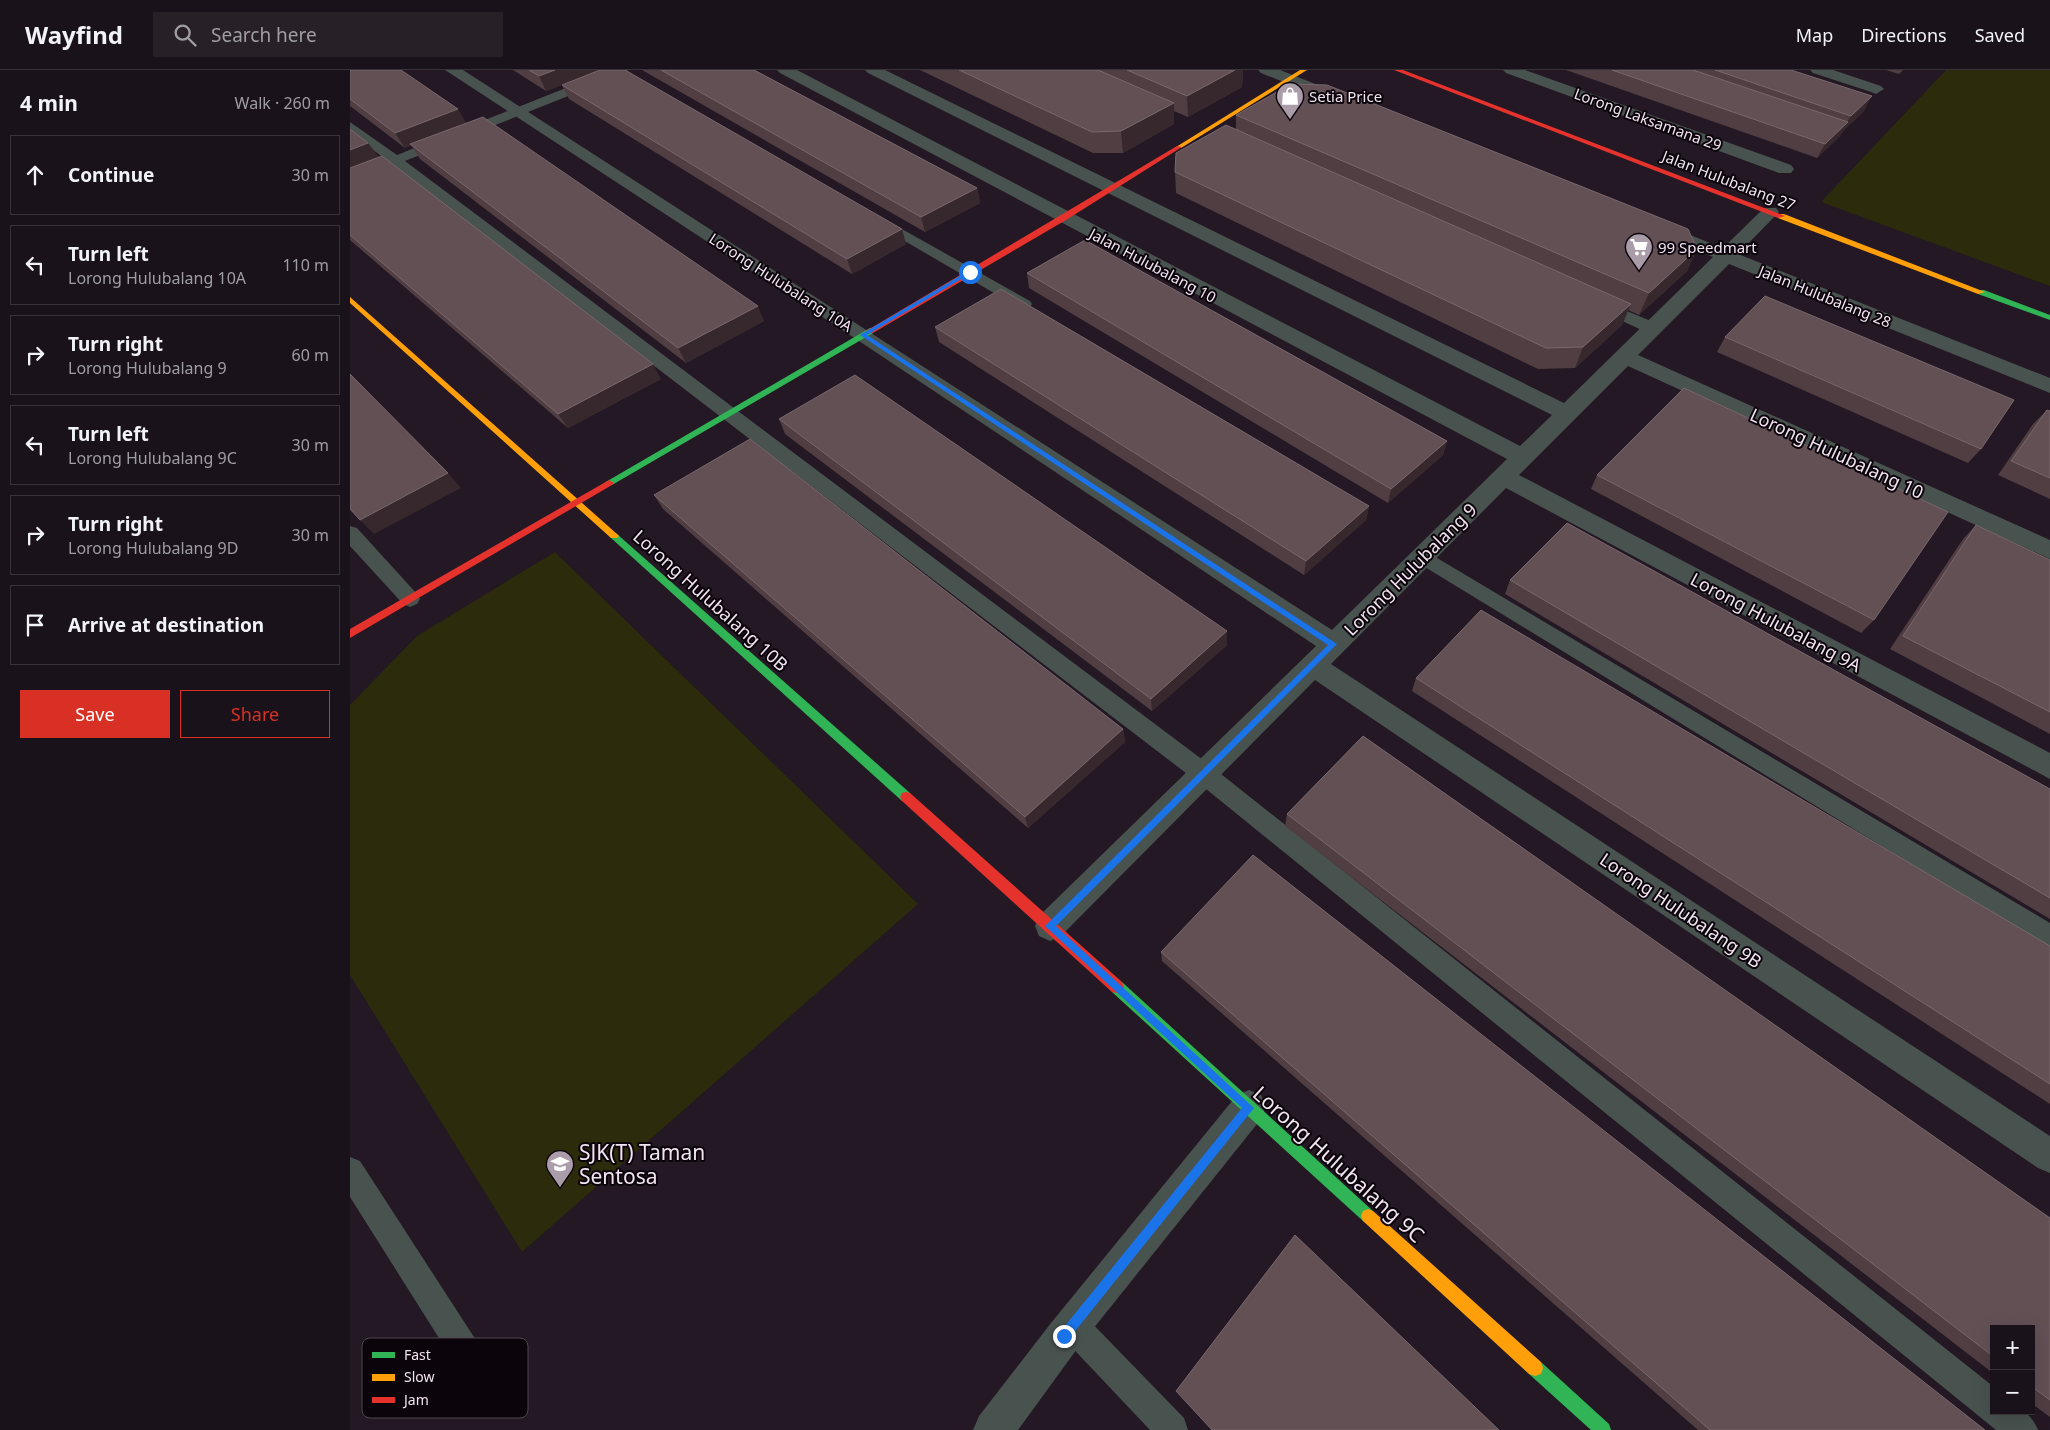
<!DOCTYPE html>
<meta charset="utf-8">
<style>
:root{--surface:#1a121a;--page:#272027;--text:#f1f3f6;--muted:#9f9ea2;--line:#383239;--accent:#d93025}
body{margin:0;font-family:"Noto Sans",sans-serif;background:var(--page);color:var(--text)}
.controls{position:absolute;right:15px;bottom:15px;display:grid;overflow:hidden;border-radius:0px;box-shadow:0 5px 20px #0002}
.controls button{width:45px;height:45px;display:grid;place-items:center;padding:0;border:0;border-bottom:1px solid var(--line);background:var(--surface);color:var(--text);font:25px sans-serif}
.stop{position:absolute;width:15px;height:15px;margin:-11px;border:4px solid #1a73e8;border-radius:50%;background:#fff}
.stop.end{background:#1a73e8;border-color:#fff;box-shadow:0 1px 5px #0008}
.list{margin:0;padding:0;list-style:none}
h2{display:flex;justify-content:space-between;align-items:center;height:65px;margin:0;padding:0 20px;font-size:21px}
h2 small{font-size:16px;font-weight:400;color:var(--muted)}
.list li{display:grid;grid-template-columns:32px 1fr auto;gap:15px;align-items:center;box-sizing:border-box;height:80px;margin:0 10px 10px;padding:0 10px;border:1px solid var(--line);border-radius:0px}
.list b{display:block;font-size:19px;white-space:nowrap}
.list p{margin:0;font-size:16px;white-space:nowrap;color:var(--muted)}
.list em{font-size:16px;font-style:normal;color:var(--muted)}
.actions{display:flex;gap:10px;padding:15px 20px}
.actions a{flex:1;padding:11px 0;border:1px solid var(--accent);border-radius:0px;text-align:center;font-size:18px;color:var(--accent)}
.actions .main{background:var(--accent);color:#fff}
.icon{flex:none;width:28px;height:28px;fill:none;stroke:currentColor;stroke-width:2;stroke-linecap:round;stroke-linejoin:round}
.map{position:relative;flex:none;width:1700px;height:1360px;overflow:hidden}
header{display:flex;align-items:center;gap:30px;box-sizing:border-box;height:70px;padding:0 25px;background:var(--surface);border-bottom:1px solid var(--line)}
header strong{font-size:24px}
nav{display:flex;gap:28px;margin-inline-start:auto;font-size:18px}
.search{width:350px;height:45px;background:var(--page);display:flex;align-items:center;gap:12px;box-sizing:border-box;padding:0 18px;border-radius:0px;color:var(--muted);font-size:19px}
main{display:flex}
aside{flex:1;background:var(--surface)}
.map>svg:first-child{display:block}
.green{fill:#2c2b0b}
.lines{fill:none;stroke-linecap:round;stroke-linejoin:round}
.lane{fill:#48524e;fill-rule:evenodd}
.street{fill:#48524e;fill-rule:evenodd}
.fast{fill:#30b455;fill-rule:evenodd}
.slow{fill:#ff9f0a;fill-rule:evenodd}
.jam{fill:#e5322d;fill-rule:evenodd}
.wall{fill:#503e42}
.shaded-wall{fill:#37282e}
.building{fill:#625055;stroke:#78676d}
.route{fill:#1a73e8}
.labels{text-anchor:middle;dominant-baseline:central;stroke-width:4;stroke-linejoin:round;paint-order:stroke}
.far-poi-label{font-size:15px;fill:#f2e3f1;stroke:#0b040b;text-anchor:start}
.far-street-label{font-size:15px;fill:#f2e3f1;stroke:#0b040b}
.street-label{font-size:18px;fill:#f2e3f1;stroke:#0b040b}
.near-poi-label{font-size:21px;fill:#f2e3f1;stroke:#0b040b;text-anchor:start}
.near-street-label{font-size:21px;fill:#f2e3f1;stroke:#0b040b}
.key{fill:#0b040b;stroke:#504750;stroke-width:1}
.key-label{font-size:14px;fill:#f2e3f1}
</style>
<header>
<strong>Wayfind</strong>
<div class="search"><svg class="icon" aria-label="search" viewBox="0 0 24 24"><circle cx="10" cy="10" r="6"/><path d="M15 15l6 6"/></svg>Search here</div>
<nav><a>Map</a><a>Directions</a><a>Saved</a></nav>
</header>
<main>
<aside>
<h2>4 min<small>Walk · 260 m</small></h2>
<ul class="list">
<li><svg class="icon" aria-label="ahead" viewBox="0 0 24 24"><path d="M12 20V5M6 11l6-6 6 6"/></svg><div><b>Continue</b></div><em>30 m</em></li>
<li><svg class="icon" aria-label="left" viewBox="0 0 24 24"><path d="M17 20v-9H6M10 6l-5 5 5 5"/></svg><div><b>Turn left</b><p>Lorong Hulubalang 10A</p></div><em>110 m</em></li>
<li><svg class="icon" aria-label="right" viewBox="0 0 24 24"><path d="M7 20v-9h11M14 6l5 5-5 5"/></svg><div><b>Turn right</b><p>Lorong Hulubalang 9</p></div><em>60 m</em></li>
<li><svg class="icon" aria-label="left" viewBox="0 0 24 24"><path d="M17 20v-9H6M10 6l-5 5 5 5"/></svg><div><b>Turn left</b><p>Lorong Hulubalang 9C</p></div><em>30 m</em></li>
<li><svg class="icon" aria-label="right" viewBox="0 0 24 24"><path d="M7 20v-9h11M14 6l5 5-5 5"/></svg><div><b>Turn right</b><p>Lorong Hulubalang 9D</p></div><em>30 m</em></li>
<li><svg class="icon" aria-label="arrive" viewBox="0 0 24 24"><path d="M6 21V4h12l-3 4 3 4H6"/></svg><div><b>Arrive at destination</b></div></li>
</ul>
<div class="actions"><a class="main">Save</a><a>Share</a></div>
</aside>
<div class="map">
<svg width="1700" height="1360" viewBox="0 0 1700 1360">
<rect width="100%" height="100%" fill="#231823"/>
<!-- green -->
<path class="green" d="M1596,0H1700V216L1471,132Z
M205,482L568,834L172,1182L0,905V635L67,566Z"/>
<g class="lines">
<!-- lane -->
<path class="lane" d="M261,0H278L276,3L55,91L861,696L1644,1317V1341C1666,1341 1678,1336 1688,1360H1646L845,710L43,96L0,112V103L35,89L0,62V52L47,85Z
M527,145L680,231L682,234L680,237H668L522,152L520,149Z
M1248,229L1308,254L1310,258L1308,262H1296L1242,237L1240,234Z
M0,456L7,458L67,524L70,529L67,534L60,537L53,534L0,476Z
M1072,479L1700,853V879L1065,491L1062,486L1065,481Z
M0,1087L10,1091L133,1281L138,1292L133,1303L122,1308L111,1303L0,1127Z
M724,1241L735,1246L834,1348L838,1360H800L713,1268L708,1257L713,1246Z"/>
<!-- street -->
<path class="street" d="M95,0H113L982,560L1157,389L430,3L427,0H447L1170,376L1202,345L518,3L515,0H535L1214,333L1363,187L1303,163L1300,159L1303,155H1315L1373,178L1414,138H1426L1429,142L1388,184L1700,308V323L1379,194L1288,285L1700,470V489L1278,296L1169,405L1700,683V709L1156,418L981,594L1700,1066V1103L1688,1098L965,610L711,866L700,871L689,866L685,856L689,846L966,576L506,269Z
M908,0H930L993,25L995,28L993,31H981L911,3Z
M1153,0H1175L1441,95L1444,99L1441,103H1429L1156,3Z
M1460,0H1483L1531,16L1534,19L1526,24L1521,22L1463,3Z
M899,1020L911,1025L916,1037L911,1049L727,1279L668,1360H623L629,1346L701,1253L887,1025Z"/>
<!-- fast -->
<path class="fast" d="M1628,220H1634L1700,245V250L1628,224Z
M520,258L523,259V263L262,415H256L254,413Z
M264,462L267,464L560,723L562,727L560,731L556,732L552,731L261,468L259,466Z
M767,911L772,912L1023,1141L1025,1146L1023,1151L1018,1153L1013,1151L762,922L760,917L762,912Z
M1185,1290L1191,1292L1259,1354L1261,1360H1241L1179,1304L1177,1298L1179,1292Z"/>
<!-- slow -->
<path class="slow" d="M950,0H957L831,78L826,77Z
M1428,144H1434L1635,222L1628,224L1428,148Z
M0,227L267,464L269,466L267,468H261L0,233Z
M1018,1139L1023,1141L1191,1292L1193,1298L1191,1304L1185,1306L1179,1304L1013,1151L1011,1146L1013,1141Z"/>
<!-- jam -->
<path class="jam" d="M1044,0H1053L1435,146L1428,148Z
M827,76L832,77L716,150L523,263H517L516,261Z
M259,410L264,413L262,415L0,568V559Z
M556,722L560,723L772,912L774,917L772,922L767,923L762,922L552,731L550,727L552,723Z"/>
</g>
<!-- wall -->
<path class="wall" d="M0,0L116,53L414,251L336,293L70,89L61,75L55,78L0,36Z
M163,0H250L196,21Z
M292,0H404L627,118L630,133L575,162Z
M570,0H893L892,17L838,47L824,41V54L773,83H743Z
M1216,0H1441L1514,41L1494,60L1490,66L1467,88Z
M1536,0H1553L1549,4Z
M212,15L552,159L556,174L502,204L219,29Z
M886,45L1347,179L1337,201L1289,245L1278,240L1272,255L1225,298L1188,299L826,123L825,102L886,60Z
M0,59L29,87L311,309L218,358L0,170Z
M677,203L1097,371L1093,385L1038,433L679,218Z
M585,257L1019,436L1016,450L954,505L589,272Z
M1375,267L1631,379L1618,393L1367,282Z
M1697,340L1700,341V429L1648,405L1683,354Z
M429,349L877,575L802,641L435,364Z
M1247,405L1524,550L1511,563L1241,419Z
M304,425L773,659L775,672L678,758L313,439Z
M1626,455L1700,490V664L1540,579L1613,469Z
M1160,510L1700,719V849L1155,524Z
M1066,608L1700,876V1034L1062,621Z
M937,744L1700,1148V1347L1681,1333V1259H1644V1304L935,756Z
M811,882L1635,1360H1348L812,891Z"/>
<!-- shaded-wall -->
<path class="shaded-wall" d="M205,0H250L196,21L189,6Z
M885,0H893L892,17L838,47L837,26Z
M1522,26L1514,41L1494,60L1490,66L1467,88L1475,74L1497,52L1501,46Z
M824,33V54L773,83L771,61Z
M108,39L117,54L55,78L45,63Z
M18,73L29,87L0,98V80Z
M627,118L630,133L575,162L571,147Z
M552,159L556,174L502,204L497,189Z
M1347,179L1337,201L1289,245L1299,223Z
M1281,234L1272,255L1225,298L1233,277Z
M408,236L414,251L336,293L328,278Z
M303,294L311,309L218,358L208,344Z
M1097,371L1093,385L1038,433L1041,419Z
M98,403L111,418L24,464L10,450Z
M1019,436L1016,450L954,505L956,491Z
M877,561V575L802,641L801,629Z
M773,659L775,672L678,758L675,747Z"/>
<!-- building -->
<path class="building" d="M0,0H51L108,39L45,63L0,29Z
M179,0H205L189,6Z
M250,0H275L552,159L497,189L212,15Z
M311,0H404L627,118L571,147Z
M609,0H748L824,33L771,61L742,62Z
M777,0H885L837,26Z
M1262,0H1343L1498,52L1475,74Z
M1365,0H1441L1522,26L1501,46Z
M941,14L977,15L1338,159L1347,179L1299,223L886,45Z
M133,47L408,236L328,278L60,74Z
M876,55L1281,234L1233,277L1196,278L825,102L826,83Z
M0,59L18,73L0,80Z
M32,86L303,294L208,344L0,165V98Z
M735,170L1097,371L1041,419L677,203Z
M651,219L1019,436L956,491L585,257Z
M1415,226L1664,330L1631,379L1375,267Z
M0,304L98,403L10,450L0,439Z
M505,305L877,561L801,629L429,349Z
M1334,318L1598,442L1524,550L1247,405Z
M1697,340L1700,341V408L1661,391Z
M400,369L773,659L675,747L304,425Z
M1217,453L1700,719V828L1160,510Z
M1626,455L1700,490V642L1553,566Z
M1131,540L1700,876V1014L1066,608Z
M1013,666L1700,1148V1330L1681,1316V1259H1644V1287L937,744Z
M903,785L1635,1360H1360L811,882Z
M945,1165L1149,1360H862L826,1321Z"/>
<!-- route -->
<path class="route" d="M618,201L623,202L517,265L987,574L706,856L904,1038L718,1270L714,1272L710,1270V1262L892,1038L695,856L978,575L510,265Z"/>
<!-- icons -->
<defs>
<g id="shop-pin" transform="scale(1.4375)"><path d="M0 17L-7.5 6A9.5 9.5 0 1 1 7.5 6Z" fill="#aa9ca9" stroke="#0b040b"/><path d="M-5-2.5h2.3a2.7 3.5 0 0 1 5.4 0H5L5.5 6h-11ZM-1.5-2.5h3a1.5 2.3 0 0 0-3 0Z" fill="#fff"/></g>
<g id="supermarket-pin" transform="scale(1.4375)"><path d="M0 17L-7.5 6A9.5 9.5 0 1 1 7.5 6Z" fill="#aa9ca9" stroke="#0b040b"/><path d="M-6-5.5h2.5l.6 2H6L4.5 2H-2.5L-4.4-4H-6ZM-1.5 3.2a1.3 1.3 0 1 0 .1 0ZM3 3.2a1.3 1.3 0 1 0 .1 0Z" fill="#fff"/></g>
<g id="school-pin" transform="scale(1.4375)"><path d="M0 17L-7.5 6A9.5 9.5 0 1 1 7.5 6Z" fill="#aa9ca9" stroke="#0b040b"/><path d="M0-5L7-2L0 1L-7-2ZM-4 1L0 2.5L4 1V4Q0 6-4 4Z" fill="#fff"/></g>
</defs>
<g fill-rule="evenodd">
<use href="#shop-pin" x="940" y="26"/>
<use href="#supermarket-pin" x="1289" y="177"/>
<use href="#school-pin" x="210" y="1094"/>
</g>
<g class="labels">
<!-- far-poi labels -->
<g class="far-poi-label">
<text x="959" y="26">Setia Price</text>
<text x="1308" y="177">99 Speedmart</text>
</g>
<!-- far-street labels -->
<g class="far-street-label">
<text transform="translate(1298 49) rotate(20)">Lorong Laksamana 29</text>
<text transform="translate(1379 110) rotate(21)">Jalan Hulubalang 27</text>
<text transform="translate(803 195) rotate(28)">Jalan Hulubalang 10</text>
<text transform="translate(431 212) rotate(33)">Lorong Hulubalang 10A</text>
<text transform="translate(1475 226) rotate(22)">Jalan Hulubalang 28</text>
</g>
<!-- street labels -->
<g class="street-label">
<text transform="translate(1487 383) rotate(25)">Lorong Hulubalang 10</text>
<text transform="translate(1060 499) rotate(-45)">Lorong Hulubalang 9</text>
<text transform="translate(361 530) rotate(42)">Lorong Hulubalang 10B</text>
<text transform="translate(1426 552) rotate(28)">Lorong Hulubalang 9A</text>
<text transform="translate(1331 840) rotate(34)">Lorong Hulubalang 9B</text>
</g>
<!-- near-poi labels -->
<g class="near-poi-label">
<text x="229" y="1082">SJK(T) Taman<tspan x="229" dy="24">Sentosa</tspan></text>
</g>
<!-- near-street labels -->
<g class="near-street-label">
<text transform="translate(989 1094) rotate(42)">Lorong Hulubalang 9C</text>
</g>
</g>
<!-- legend -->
<rect x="12" y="1268" width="166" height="80" rx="8" class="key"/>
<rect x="22" y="1282" width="23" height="6" fill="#30b455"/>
<rect x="22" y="1304" width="23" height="7" fill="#ff9f0a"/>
<rect x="22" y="1327" width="23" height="6" fill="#e5322d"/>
<g class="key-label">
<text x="54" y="1290">Fast</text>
<text x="54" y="1312">Slow</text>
<text x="54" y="1335">Jam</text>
</g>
</svg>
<div class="controls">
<button>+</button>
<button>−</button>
</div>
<div class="stop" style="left:620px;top:202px"></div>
<div class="stop end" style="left:714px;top:1266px"></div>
</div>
</main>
